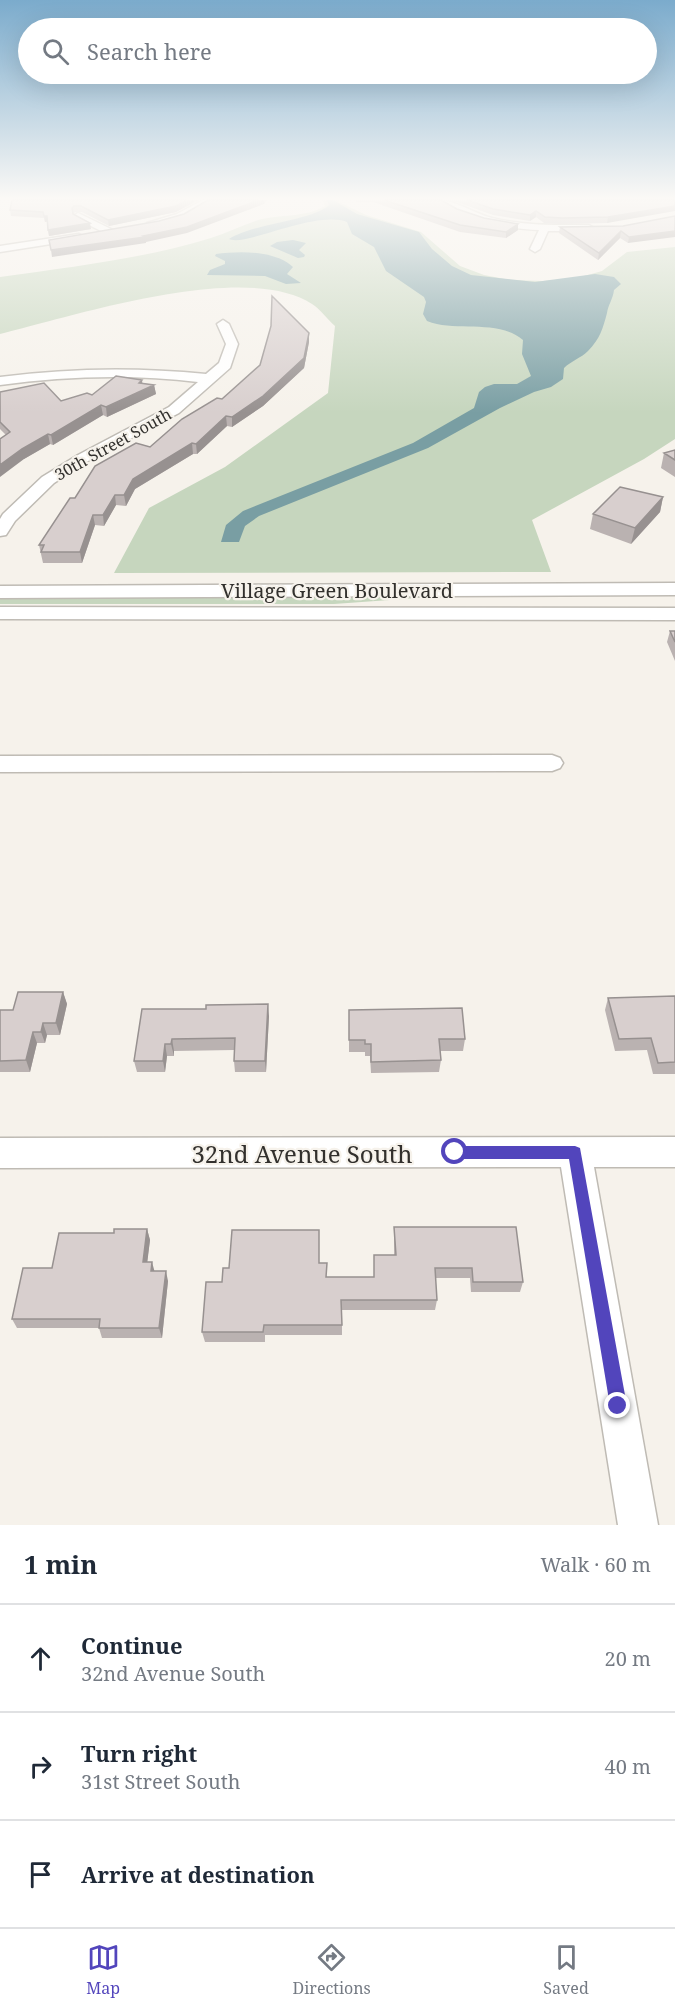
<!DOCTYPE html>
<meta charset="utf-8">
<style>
:root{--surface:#fff;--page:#f6f6f7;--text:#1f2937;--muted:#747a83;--line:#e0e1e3;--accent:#5245bc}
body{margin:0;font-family:"Noto Serif",serif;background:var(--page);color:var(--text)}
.stop{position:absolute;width:18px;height:18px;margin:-14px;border:4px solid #5245bc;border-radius:50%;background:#fff}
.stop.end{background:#5245bc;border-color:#fff;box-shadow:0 2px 6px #0008}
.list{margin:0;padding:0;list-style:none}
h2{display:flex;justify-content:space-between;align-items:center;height:78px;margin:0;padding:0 24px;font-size:26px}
h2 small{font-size:20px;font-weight:400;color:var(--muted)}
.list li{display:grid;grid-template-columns:39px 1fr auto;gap:18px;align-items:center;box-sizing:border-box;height:108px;padding:0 24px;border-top:2px solid var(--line)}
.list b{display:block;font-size:22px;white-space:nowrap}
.list p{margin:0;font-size:20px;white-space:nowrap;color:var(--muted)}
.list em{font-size:20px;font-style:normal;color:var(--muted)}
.icon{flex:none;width:33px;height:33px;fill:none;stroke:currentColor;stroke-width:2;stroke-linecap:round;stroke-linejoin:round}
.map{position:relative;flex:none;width:675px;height:1525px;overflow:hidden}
.search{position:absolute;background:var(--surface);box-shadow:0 6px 24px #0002;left:18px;right:18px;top:18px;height:66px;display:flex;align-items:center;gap:15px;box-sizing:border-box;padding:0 21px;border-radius:33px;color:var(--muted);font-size:22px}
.sheet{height:402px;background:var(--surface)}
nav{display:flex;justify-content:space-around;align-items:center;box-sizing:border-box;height:84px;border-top:2px solid var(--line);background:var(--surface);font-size:16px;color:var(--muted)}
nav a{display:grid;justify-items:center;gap:3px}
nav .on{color:var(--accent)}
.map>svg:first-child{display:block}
.green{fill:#c6d6be}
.water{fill:#799ea3}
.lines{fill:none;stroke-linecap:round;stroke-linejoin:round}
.minor-casing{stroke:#bfbbb4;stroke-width:3}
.minor{fill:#fff;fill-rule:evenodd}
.wall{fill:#bab2b1}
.shaded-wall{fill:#979190}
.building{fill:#d8cfce;stroke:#979190;stroke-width:1.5}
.route{fill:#5245bc}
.labels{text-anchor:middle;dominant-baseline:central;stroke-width:4.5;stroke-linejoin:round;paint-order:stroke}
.far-street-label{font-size:16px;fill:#32302d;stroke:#f6f2eb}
.street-label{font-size:20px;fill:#32302d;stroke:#f6f2eb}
.near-street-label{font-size:24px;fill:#32302d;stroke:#f6f2eb}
</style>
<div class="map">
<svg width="675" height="1525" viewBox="0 0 675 1525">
<rect width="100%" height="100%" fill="#f6f2eb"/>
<!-- green -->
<path class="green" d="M322,200H340L339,202L366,215L421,232L460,266L484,275L510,280L543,281L577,278L602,271L627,252L675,247V439L644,459L532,520L551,572L114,573L149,508L225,467L328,393L335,326C327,319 320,309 312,304C245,260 74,316 0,334V277C70,267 143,259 211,238C227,233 242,225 258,220C280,214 305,218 325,206Z
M445,596L334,604H0V597Z"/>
<!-- water -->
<path class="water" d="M327,200H333L357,214L419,232L432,249L452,266L471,275L535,282L595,274L614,277L621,284L614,290C613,299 608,305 607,313C603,328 600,339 588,351C581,358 571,361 564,368L563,379L551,387L534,392L500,408L428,448L259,516L245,526L239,542H221L226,525L243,511L413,443L474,408L479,392L485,387L494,384H517L531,376L522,354L523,340C496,318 457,333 427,321L423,314L426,302L424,297L386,271L374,247L352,234L347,222C315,210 245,247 229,239C254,223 312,221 329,205Z
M293,240L306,243L299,250L305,255L304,257L298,258L270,246L277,242Z
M216,254C239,251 275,250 293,267L287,274L301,283L286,284L265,276L207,275L210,270L225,264V261L215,256Z"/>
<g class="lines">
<!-- minor casing -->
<g class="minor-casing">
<path id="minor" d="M203,200H214L183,218L152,226L147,223L177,214Z
M435,200C454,199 473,213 492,218C524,226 557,225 589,225L594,228L589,231H548L540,249L535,252L530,249L539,230C506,228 461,223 435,200Z
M78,213L113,230L115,232L107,234L75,218L73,216Z
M79,234L84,237L83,239L0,252V246Z
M223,320L229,324L238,344L230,368L179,413L88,461L54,483L15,521L6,535L0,536V519L3,514L42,477L78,455L169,407L198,382C132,374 66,376 0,385V377C69,368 137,367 206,374L219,363L226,344L217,324Z
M675,583V595L0,598V586Z
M0,607L675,608V620L0,619Z
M552,755L560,758L563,763L560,768L552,771L0,772V756Z
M675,1137V1167H594L658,1525H618L561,1167L0,1168V1138Z"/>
</g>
<!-- minor -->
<use href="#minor" class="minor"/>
</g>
<!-- wall -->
<path class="wall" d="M12,200L176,212L109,226L82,212H75L73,214L91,229L49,236L47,222H45L44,218L11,216L10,210Z
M356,200H441L457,209L518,230L506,238L460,232L373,202H356Z
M451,200H675L607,223L561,224L544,223L536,217L530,221L493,215Z
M675,216L628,243L620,238L598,260L559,233L560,227L623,226Z
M309,333V342L304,368L263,406L232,427L227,426L197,454H193L135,489L126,506L116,505L104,526L95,525L82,563H43L39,545L75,498L222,399Z
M142,380V383L154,385L156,394L107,417L103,415L53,445L50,444L24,459L6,435L0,429V392L61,401L92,395Z
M675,450V477L661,468L664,453Z
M663,497L660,512L631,544L590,529L593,514Z
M670,631H675V661L667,642Z
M63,992L67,1004L60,1035H47L45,1043H37L30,1072H0V1010H13Z
M675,996V1074H653L647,1050L615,1051L605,1010L608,998Z
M142,1009L269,1016L266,1072H235L234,1061V1050L174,1051V1056H167L165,1072H137L134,1061Z
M349,1010L465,1039L463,1051H440L441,1060L439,1072L371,1073L370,1056H365V1052H349Z
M394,1227L523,1282L520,1292H471L470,1278H435L437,1300L435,1310H342V1335H265V1342H205L202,1332L222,1282L319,1263L327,1277H374V1255H394Z
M147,1229L150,1240L147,1262L154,1271L168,1281L162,1338H102L99,1328H17L12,1319L52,1268L114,1233Z"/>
<!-- shaded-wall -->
<path class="shaded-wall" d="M187,200H199L176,212L109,226L108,220Z
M259,200H267L264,204L187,233L146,242V243L52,257L51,250Z
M675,206V211L607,223L608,217Z
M536,211V217L530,221V215Z
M44,216H47L48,221L45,222Z
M90,223L91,229L49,236L48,230Z
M518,224V230L506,238V232Z
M621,231L620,238L598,260L599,253Z
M675,231V237L628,243L629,237Z
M309,333V342L304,368L263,406L232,427V417Z
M142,380L143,389L154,385L156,394L107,417L106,407Z
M101,405L103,415L53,445L51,435Z
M226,416L227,426L197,454L196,444Z
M48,434L50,444L24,459L0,477V465L22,449Z
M192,443L193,454L135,489L126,506L124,495L133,479Z
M115,495L116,505L104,526L103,515Z
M663,497L660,512L631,544L635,528Z
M93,515L95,525L82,563L80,552Z
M63,992L67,1004L60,1035L56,1023Z
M268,1004L269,1016L266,1072L265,1061Z
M43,1023L47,1035L45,1043L41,1032Z
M33,1032L37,1043L30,1072L26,1060Z
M172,1039L174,1051V1056L171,1044Z
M165,1044L167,1056L165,1072L163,1061Z
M147,1229L150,1240L146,1273L143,1262Z
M152,1262L155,1273L151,1271Z
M166,1271L168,1281L162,1338L159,1328Z"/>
<!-- building -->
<path class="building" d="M12,200H187L176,206L108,220L81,206H74L72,208L73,214L90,223L48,230L47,216H44L43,212L10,210Z
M208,200H259L187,227L143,236L145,237L51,250L49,240L159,221L184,214Z
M384,200H441L457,209L484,218L518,224L506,232L460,225Z
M467,200H675V206L608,217L562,218L545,217L536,211L530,215L493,209Z
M675,216V231L629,237L621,231L599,253L560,227L623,226Z
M272,296L309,333L304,358L263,396L232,417L226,416L196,444L192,443L133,479L124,495H115L103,515H93L80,552H41L44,545H39L70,498H75L95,466L136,443L150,447L182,419L217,398L222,399L260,365L271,326Z
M116,376L142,380L139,383L154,385L106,407L101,405L51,435L48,434L22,449L0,465V439L10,432L0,422V392L44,383L61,401L87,393L92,395Z
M675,450V460L664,453Z
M620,487L663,497L635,528L593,514Z
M670,631H675V642Z
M18,992H63L56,1023H43L41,1032H33L26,1060L0,1061V1010H13Z
M675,996V1062L658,1063L651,1038L619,1039L608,998Z
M268,1004L265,1061H234L235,1038L172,1039L171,1044H165L163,1061H134L142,1009H206V1005Z
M462,1008L465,1039H439L441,1060L371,1062V1044H365V1040H349V1010Z
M394,1227H516L523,1282H473L472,1268H435L437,1300H341L342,1325H264L263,1332H202L206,1282H222L223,1268H229L232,1230H319V1263H327L326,1277H374V1255H396Z
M114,1229H147L143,1262H152L151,1271H166L159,1328H99L100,1319H12L23,1268H52L59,1233H114Z"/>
<!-- sky -->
<linearGradient id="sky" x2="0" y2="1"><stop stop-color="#7babcc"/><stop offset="0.48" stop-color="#fbf9f6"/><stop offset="1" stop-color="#fbf9f6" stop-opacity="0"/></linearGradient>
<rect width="675" height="413" fill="url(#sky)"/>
<!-- route -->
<path class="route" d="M455,1146H575L580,1148L627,1406L624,1412L618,1415L612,1412L610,1406L569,1159H455L450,1157L448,1152L450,1148Z"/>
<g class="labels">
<!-- far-street labels -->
<g class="far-street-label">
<text transform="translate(113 444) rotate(-29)">30th Street South</text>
</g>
<!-- street labels -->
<g class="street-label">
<text x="337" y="590">Village Green Boulevard</text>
</g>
<!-- near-street labels -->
<g class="near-street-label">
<text x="302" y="1153">32nd Avenue South</text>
</g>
</g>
</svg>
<div class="stop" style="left:455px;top:1152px"></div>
<div class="stop end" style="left:618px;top:1406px"></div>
<div class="search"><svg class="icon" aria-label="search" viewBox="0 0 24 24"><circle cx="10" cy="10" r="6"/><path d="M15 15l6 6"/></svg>Search here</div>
</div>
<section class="sheet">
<h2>1 min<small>Walk · 60 m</small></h2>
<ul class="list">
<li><svg class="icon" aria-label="ahead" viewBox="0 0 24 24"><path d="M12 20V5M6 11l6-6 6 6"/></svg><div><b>Continue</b><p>32nd Avenue South</p></div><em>20 m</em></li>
<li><svg class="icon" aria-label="right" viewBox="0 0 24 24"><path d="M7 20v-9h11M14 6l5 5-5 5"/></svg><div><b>Turn right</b><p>31st Street South</p></div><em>40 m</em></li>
<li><svg class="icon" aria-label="arrive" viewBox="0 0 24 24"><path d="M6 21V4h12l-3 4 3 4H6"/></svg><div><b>Arrive at destination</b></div></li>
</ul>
</section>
<nav>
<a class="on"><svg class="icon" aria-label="map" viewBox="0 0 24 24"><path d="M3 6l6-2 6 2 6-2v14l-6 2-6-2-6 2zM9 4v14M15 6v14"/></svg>Map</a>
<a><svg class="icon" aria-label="directions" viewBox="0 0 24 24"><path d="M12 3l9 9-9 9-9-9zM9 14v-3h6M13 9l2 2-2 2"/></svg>Directions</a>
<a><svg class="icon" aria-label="saved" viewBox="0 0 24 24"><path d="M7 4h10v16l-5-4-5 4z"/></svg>Saved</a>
</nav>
